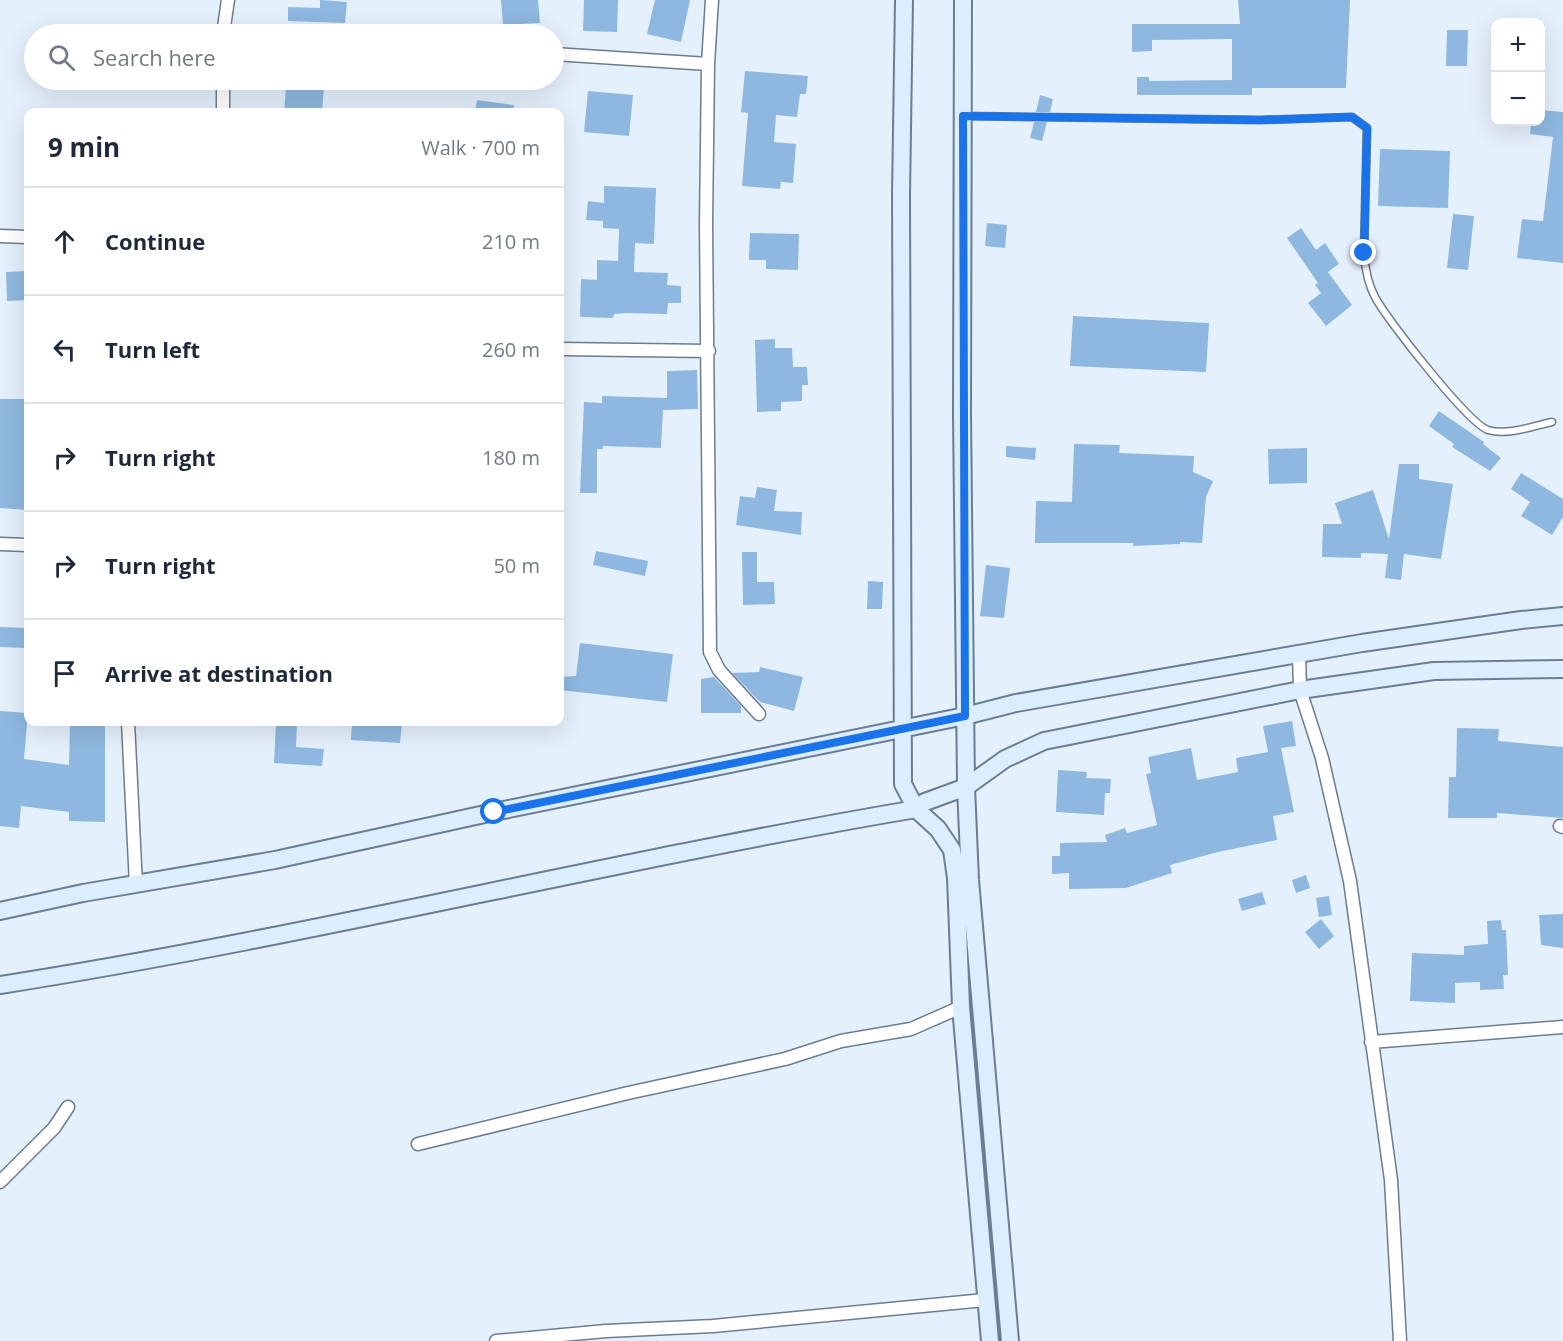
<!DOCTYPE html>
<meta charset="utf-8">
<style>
:root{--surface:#fff;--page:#f6f6f7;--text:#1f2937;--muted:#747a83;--line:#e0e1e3}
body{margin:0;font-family:"Open Sans",sans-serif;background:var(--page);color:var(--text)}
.controls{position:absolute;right:18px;top:18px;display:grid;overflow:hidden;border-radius:12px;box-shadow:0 6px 24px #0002}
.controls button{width:54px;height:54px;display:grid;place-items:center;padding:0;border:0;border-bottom:2px solid var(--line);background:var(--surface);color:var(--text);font:30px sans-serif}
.stop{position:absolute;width:18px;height:18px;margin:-14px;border:4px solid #1a73e8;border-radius:50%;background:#fff}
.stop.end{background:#1a73e8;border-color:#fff;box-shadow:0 2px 6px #0008}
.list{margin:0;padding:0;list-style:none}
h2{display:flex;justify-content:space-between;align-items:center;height:78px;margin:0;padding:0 24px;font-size:26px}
h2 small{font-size:20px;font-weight:400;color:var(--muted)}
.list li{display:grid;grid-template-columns:39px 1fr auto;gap:18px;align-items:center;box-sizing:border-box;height:108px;padding:0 24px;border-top:2px solid var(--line)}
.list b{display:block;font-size:22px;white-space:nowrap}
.list em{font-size:20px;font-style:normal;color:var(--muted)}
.icon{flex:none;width:33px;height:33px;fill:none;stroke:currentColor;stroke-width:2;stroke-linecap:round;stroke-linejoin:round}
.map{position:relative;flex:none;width:1563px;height:1341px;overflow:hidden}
.search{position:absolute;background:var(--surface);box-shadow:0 6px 24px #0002;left:24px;top:24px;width:540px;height:66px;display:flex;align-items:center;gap:15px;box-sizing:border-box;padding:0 21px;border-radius:33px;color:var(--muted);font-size:22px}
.panel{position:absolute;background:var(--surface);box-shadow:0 6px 24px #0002;left:24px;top:108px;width:540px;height:618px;border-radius:12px}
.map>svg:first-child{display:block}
.building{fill:#8fb8e0}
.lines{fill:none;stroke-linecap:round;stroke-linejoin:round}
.lane-casing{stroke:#6b7d8f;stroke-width:9}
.street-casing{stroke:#6b7d8f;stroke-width:15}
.secondary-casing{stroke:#6b7d8f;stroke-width:20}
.lane{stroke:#fff;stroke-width:6}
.street{stroke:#fff;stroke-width:12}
.secondary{stroke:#dbedfe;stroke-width:16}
.route{stroke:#1a73e8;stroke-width:8}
</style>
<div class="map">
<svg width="1563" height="1341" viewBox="0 0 1563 1341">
<rect width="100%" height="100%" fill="#e4f0fc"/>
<!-- building -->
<path class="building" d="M320,0L347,2L345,23L288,21V7L320,8Z
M501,0H538L540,23L503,25Z
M584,0H618L617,32L583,31Z
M655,0H690L681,42L647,34Z
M1238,0H1350L1346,88H1252V95H1137V77H1149V81L1232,80V39L1152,40V51L1132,52V24H1240Z
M1447,30H1468L1467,66H1446Z
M745,71L808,76L806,94H800L797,117L776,115L774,142L796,144L793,183L781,182L780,189L742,186L748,113L741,112Z
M286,86L324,88L322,111L284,112Z
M588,91L633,95L629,136L584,132Z
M1040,95L1053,99L1050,112H1036Z
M477,100L514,105L513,112H475Z
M1540,110L1563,112V263L1517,258L1522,219L1543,221L1553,137L1530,134L1531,122H1540Z
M1034,122H1047L1042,141L1030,138Z
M1380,149L1450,151L1448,208L1378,206Z
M604,186L656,188L654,244L635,243L634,272L668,273L667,285L681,286V303H668L667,314L627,313L614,314L613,318L580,317L581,279L597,280V260L618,261L619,229L603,228V221L586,220L588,201L604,203Z
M1453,214L1474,216L1468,270L1447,268Z
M987,223L1007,225L1005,248L985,246Z
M1301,228L1316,250L1325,243L1339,264L1328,272L1352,305L1326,326L1308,303L1321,293L1315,285L1318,283L1287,238Z
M750,233L799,234L798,270L766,269V260H749Z
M28,271V300L7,301L6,272Z
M1073,316L1209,323L1206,372L1070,366Z
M775,339V348H792L793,367H807L808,385H802V401L781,402V411L757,412L755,340Z
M697,370L698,409L663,410L661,448L603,446V449H597V493H580L584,402L602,403V396L667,398V371Z
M0,399H28V510L0,508Z
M1439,411L1484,442L1483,444L1501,458L1490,471L1452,447L1454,444L1429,426Z
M1074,444L1120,445L1119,453L1194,456L1193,472L1213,481L1206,497L1202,543L1180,542V544L1133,546V543H1035L1036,501L1072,502Z
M1006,446L1036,448L1035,460L1006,457Z
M1307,448V483L1269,484L1268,449Z
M1399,464H1419V479L1453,484L1441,559L1404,554L1401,580L1385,578L1388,554L1361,553V558L1322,557L1323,524H1342L1335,503L1373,490L1389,539Z
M1521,473L1563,499V517L1552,535L1521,516L1530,502L1511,489Z
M757,487L777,490L774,511L802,512L801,535L736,525L740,496L755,498Z
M596,551L648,561L645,576L593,565Z
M742,552H757V582H774L775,604L743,605Z
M986,565L1010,568L1004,618L980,616Z
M868,581L883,582L882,609H867Z
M0,627L28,628V648L0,647Z
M580,643L673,654L667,702L560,690V677L576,676Z
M760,667L803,677L794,711L760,702L732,673L759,672Z
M714,677L741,706V713H701V679Z
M0,711L28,713L24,759L69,765L70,724H105V822L69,821V812L21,806L19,828L0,826Z
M1292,721L1296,746L1281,748L1294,812L1273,816L1277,840L1218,852L1170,865L1172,873L1126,888L1069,889V873L1052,874V856H1060V843L1107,842L1105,835L1125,828L1127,833L1157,825L1146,774L1151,773L1148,757L1191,748L1197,780L1238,772L1236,758L1268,752L1263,726Z
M276,722H297L296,747L324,749L322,766L274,763Z
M352,722H402L400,743L351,740Z
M1457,728L1499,729L1498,741L1563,747V818L1497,813V818H1448L1449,777H1456Z
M1058,770L1087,772L1086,778L1111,779L1110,793H1105L1104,815L1056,812Z
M1306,875L1310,888L1296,893L1292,880Z
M1262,892L1266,904L1242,911L1238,899Z
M1329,896L1332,915L1319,917L1316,898Z
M1563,914V948L1541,945L1539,915Z
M1321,919L1334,936L1319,949L1305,932Z
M1501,920L1502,930H1506L1508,975H1503L1504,989L1480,990V982L1455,983V1003L1410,1001L1412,953L1464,955V946L1488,944L1487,921Z"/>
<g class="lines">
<!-- lane casing -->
<g class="lane-casing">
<path id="lane" d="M963,116L1260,120L1352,117L1367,128L1364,253C1365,268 1368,284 1375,297C1387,320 1468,423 1488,430C1507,436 1533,426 1552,422"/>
</g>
<!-- street casing -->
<g class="street-casing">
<path id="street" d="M712,0L708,64L706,225L710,652L719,670L759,714
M223,34L228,0
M554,54L708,64
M223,80V112
M0,236L28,237
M560,349L709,351
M0,544L28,545
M1299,653L1300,690L1322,758L1350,881L1391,1180L1400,1341
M128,722L136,885
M1560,826L1563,827
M1371,1042L1563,1027
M418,1144L628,1093L785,1059L841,1041L911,1029L961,1007
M0,1182L54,1128L68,1107
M496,1341L606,1331L713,1326L985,1300"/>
</g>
<!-- secondary casing -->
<g class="secondary-casing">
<path id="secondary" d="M904,0L901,195L903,784L916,809L938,829L952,850L956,878L961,1007L990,1341
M963,0L962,414L966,787L970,880L1010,1341
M0,911L83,893L275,860L494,812L965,716L1016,703L1362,643L1521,620L1563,616
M0,985C307,937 609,861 916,809L925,802L966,787L1005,759L1044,741L1300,690L1434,671L1563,669"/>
</g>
<!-- lane -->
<use href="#lane" class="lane"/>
<!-- street -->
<use href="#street" class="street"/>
<!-- secondary -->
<use href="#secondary" class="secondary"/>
</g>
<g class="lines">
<!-- route -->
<path class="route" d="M494,812L965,716L963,116L1260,120L1352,117L1367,128L1364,253"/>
</g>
</svg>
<div class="controls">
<button>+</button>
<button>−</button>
</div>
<div class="stop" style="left:494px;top:812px"></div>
<div class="stop end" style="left:1364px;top:253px"></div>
<div class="search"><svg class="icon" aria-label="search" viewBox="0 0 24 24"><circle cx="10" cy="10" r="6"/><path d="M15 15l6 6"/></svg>Search here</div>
<section class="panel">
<h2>9 min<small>Walk · 700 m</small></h2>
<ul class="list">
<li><svg class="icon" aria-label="ahead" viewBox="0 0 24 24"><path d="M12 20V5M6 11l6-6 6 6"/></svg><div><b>Continue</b></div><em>210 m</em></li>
<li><svg class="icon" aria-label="left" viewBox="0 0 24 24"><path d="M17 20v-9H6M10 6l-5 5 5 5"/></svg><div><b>Turn left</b></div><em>260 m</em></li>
<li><svg class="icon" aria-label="right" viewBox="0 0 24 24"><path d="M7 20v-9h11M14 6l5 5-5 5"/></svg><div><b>Turn right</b></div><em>180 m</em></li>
<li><svg class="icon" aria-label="right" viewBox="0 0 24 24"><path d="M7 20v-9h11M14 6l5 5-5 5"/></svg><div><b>Turn right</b></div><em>50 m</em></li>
<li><svg class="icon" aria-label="arrive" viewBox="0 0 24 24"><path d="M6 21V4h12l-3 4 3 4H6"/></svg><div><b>Arrive at destination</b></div></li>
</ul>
</section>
</div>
